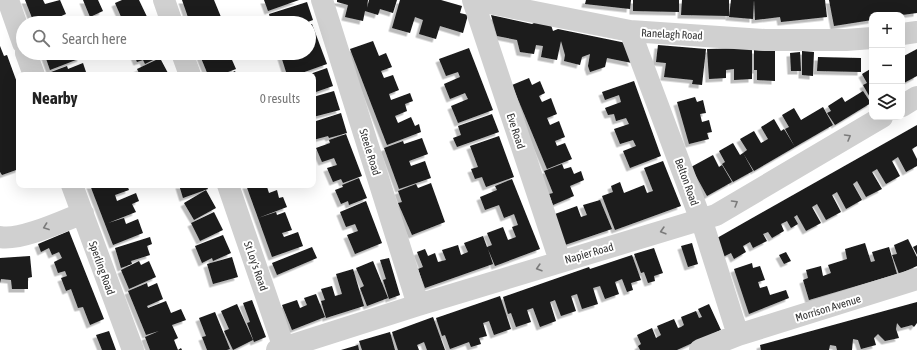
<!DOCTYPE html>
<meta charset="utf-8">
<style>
:root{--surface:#fff;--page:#f6f6f6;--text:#222;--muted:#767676;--line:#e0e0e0}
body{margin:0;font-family:"Asap Condensed",sans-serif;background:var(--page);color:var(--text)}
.controls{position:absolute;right:12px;top:12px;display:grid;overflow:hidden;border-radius:8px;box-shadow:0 4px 16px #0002}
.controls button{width:36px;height:36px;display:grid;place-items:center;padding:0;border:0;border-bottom:1px solid var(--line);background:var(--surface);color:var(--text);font:20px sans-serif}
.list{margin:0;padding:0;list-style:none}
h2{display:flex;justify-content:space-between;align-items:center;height:52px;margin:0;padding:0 16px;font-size:17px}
h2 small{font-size:13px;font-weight:400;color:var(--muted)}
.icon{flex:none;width:22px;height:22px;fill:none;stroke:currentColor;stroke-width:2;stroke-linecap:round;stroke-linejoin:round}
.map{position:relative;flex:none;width:917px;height:350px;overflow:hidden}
.search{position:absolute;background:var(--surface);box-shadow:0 4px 16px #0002;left:16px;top:16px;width:300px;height:44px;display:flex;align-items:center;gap:10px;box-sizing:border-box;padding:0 14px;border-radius:22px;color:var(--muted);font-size:15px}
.panel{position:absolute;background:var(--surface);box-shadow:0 4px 16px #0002;left:16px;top:72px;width:300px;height:116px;border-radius:8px}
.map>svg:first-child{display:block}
.building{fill:#1a1a1a;filter:url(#shadow)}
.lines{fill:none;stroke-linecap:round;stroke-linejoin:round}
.minor{stroke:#d0d0d0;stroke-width:22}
.oneway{stroke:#7a7a7a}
.labels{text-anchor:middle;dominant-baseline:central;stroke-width:4;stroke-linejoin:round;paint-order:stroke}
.street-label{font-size:11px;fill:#333;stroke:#fff}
</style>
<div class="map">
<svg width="917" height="350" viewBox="0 0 917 350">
<defs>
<filter id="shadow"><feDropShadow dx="-3.5" dy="3.5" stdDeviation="0" flood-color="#0004"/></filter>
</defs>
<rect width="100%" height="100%" fill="#fff"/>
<!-- building -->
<path class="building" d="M25,0H43L45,4L60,0L66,14L45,23H34Z
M83,0H98L103,11L90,17Z
M122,0H139L150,23H131L127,16L122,19L115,3Z
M182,0H214L221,17L210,21L211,23H190Z
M264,0H299L268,11Z
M337,0H368L367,8L369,0H397L393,13L380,9L378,15L365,11L363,21L345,17L348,5L337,2Z
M400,0H441L462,6L460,13L468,15L463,33L440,26L436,39L419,34L423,20L415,17L410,33L392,28Z
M586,0H631L630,9L585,4Z
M633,0H679V12L633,11Z
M682,0H729V16L681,15Z
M731,0H754L753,19L729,17Z
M754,0H825L827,17L781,22L780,17L755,20Z
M829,0H917V13L902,15H872V20L834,26Z
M307,2L313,20L305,23H271L269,14Z
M491,15L532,24L536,22L551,25L553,31L558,29L626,43L632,63L607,58L605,67L590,72L588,66L590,54L582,57L580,65L564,61L565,55L561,41L557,60L541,57L543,46L536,45L534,54L520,52L517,40L497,36Z
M312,24L327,64L296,75H287L280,53H309V25Z
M373,41L379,56L386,53L392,67L381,71L384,78L393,75L399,90L389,94L391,100L410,93L413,101L405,104L407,111L395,116L398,123L411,117L415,126L419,124L421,132L387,145L350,49Z
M658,45L706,49L702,85L692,84L693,80L664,77L666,63L656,62Z
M0,46L4,56L7,55L19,88L17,91L19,96V169L2,175L0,172Z
M469,48L493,110L458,123L451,106L468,99L465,93L450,99L444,84L460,77L458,72L446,76L439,59Z
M752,48V79L734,80V69L726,70V78L709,79L707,49Z
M917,49V76L902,84V57Z
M754,50L775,51V81L757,80V70H754Z
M802,51L814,52L813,76L802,75Z
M800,52L801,71H791L790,53Z
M44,53H79L81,58L50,70Z
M133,53H165V54L145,64L143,60L137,62Z
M199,53H221L223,56L229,53L236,69L220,75H208Z
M818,57L861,58V72L817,71Z
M160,58L169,75H140L137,69Z
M83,63L87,75H52L51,72L67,66L68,69Z
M327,68L333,86L313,93V75H307Z
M872,68V101L863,85L867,83L862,74Z
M235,71L237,75H226Z
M529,78L532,85L540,81L545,93L539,96L542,102L551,98L557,114L547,118L550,125L559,121L565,137L555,141L557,146L565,143L572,159L547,169L512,85Z
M634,81L661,156L630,168L623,151L636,146L633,140L620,144L614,129L629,124L626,118L616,121L614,114L608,115L605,108L621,102L619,95L605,100L602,92Z
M334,91L340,110L313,117V97Z
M863,91L871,103L835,125L827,113L831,111L828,106L842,97L845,102Z
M695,97L697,102L703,100L706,113L700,114L702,122L709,120L712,132L707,133L709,139L689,144L677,102Z
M823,107L833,125L795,147L785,129L789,127L782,115L794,108L801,120Z
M341,113L347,133L329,138L328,136L313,140V122Z
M492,114L499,132L457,147L453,138L461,135L458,126Z
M774,119L781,131L784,129L795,147L754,171L743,153L747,150L740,139L754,131L761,143L768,139L761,127Z
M917,125V146L912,149L917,159V166L906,172L898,157L892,161L900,176L886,184L877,169L872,172L882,189L866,197L857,181L853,184L862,200L846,209L837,192L832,195L841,212L826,220L817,204L812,207L821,223L806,231L797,215L794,217L798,224L791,228L787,221L781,224L784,231L772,238L768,232L763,234L767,241L753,248L750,242L743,246L746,252L734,259L731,253L723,257L717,238Z
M346,134L362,176L343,183L341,179L333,182L327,168L337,165L334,158L322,162L316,148L330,143L329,140Z
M499,136L514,177L486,187L482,177L475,179L471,169L478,167L470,146Z
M422,138L428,154L409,161L411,166L425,161L431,178L399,189L384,148L403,141L404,144Z
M733,143L740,155L743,153L753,171L733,182L722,164L725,162L719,151Z
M713,155L719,167L722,165L732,182L707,196L691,167Z
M663,161L681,206L615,230L602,196L613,192L611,186L620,182L624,193L644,185L647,193L653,191L644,168Z
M562,164L564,169L571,167L574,174L581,171L584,180L570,186L574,196L553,205L549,194L553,193L544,171Z
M359,178L367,198L349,205L348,201L341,204L335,190L343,187L342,185Z
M512,179L540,249L495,266L488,249L493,264L425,288L418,269L423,267L417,252L425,249L428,256L435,253L438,262L446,260L442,250L458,245L461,255L468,252L464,243L483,236L487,247L492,245L487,233L503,227L508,240L516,237L512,227L518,225L514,214L504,218L499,205L485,210L480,197L497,190L495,186Z
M431,183L445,222L412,235L398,203L402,202L398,191L416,184L418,188Z
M90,185H127L129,190L115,195L117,201L136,193L139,201L132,204L136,212L108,223L124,218L126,224L138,219L143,233L113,245Z
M179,185H206L208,189L183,198Z
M246,185H272L267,187L269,193L277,190L279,198L283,197L287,207L258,218Z
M206,190L216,208L194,220L184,203Z
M600,200L612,229L565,245L555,214L577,206L581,217L587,215L583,205Z
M366,201L382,243L355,254L347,235L358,231L355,224L346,227L340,212Z
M214,212L223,230L200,241L191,223Z
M276,212L277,215L285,212L292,230L282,233L284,237L298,232L303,246L272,257L258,218Z
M69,231L104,319L90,325L83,307L78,308L71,289L66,291L61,278L67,276L65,271L58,273L54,262L62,258L59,252L52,255L49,248L41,252L38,244Z
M223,235L231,253L213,261L212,258L202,263L195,246Z
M150,237L152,244L147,246L150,255L131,261L132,264L121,268L115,248Z
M908,239L917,257V266L899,274L892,255L897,254L894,245Z
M692,243L698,264L688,267L681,246Z
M865,243L871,262L875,261L872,252L889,247L897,274L809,300L803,280L808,278L806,270L821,266L823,276L831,273L828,265L847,259L845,249Z
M917,245V255L913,247Z
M312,247L317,258L277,275L272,263Z
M654,248L663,273L654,276L655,281L648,283L644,272L641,273L634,254Z
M786,252L791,261L784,264L779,255Z
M632,255L641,280L631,283L633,290L627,292L622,279L615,282L619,294L605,299L600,286L593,288L598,304L582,309L577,294L571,296L576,311L561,316L555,300L550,302L556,321L540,327L533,308L527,310L531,322L516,327L511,313L508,314L503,297L589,267L590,269Z
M30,256L32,277L28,278V289H12L11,280L1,279L0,283V258Z
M232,257L238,277L213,284L207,264Z
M389,258L400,295L389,299L383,280L386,279L380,260Z
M139,261L141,265L149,261L156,277L129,289L121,270Z
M373,261L388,298L367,306L360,288L364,286L356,268Z
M752,263L753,268L760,266L765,280L758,282L760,288L767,286L770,295L786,290L789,298L749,314L734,269Z
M353,269L364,306L326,318L321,301L325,300L321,289L332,286L335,296L342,294L336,274Z
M147,283L148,287L157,283L163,299L147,306L148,308L166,301L171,313L181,309L186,320L172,325L178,338L174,340L178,350L181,348L182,350H150L145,337L159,331L146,335L128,291Z
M316,294L325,317L292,330L282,305L297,300L300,308L307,305L304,298Z
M500,296L511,329L494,335L489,321L483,323L487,336L479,338L481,344L471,347L469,342L450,349L445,335L442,336L436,318Z
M252,300L266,337L254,342L247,323L250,322L243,303Z
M917,302V323L914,327L912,325L901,328L897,323L896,329L899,338L885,341L878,334L874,338L876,345L861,349L858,340L853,339L852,350H837L836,346L830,345L829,350H761L760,345Z
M237,304L253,340L233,350L224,331L229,329L221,311Z
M709,304L721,330L677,350H640L638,346L641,344L637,335L652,328L656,338L661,335L657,326L674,319L678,328L681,327L684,325L681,317L696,311L699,318L702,317L698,309Z
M215,312L230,349L227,350H207L202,337L206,336L199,318Z
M433,317L445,350H427L424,342L417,345L419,350H398L392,332Z
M109,331L116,350H102L96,335Z
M390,332L395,350H362L359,341Z
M358,345L359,350H341Z"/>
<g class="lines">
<!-- minor -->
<path class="minor" d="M8,0L23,43
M164,0L172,23
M322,0L418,305
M473,0L560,261
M474,0L630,31L765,40H846L872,38
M630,31L705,231L738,335
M902,34L917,32
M26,53L34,75
M182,53L190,75
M902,106L917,97
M72,185L133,350
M228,185L284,348
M0,237C20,241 63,221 83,213
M277,350L418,305L716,215L882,117
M700,350L738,335L917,279"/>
</g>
<!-- one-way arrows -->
<defs><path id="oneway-chevron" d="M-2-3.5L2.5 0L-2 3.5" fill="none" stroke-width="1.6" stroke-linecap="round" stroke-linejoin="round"/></defs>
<g class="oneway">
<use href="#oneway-chevron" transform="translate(848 137) rotate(-30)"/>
<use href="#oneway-chevron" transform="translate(735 203) rotate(-31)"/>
<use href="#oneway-chevron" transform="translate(46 227) rotate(160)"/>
<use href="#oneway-chevron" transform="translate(663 231) rotate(164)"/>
<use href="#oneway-chevron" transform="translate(539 268) rotate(163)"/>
</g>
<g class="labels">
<!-- street labels -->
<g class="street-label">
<text transform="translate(672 34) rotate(3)">Ranelagh Road</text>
<text transform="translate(516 131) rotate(72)">Eve Road</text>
<text transform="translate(370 152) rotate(73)">Steele Road</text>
<text transform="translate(687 182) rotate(70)">Belton Road</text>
<text transform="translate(589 253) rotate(-16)">Napier Road</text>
<text transform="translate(256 266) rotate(71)">St Loy's Road</text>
<text transform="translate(102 268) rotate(70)">Sperling Road</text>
<text transform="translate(828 308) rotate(-17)">Morrison Avenue</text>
</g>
</g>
</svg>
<div class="controls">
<button>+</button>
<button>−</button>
<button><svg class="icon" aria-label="layers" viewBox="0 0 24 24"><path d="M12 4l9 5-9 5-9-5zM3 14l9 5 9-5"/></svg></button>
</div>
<div class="search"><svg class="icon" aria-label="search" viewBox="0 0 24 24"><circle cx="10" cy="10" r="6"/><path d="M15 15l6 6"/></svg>Search here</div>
<section class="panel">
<h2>Nearby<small>0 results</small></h2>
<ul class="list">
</ul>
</section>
</div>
